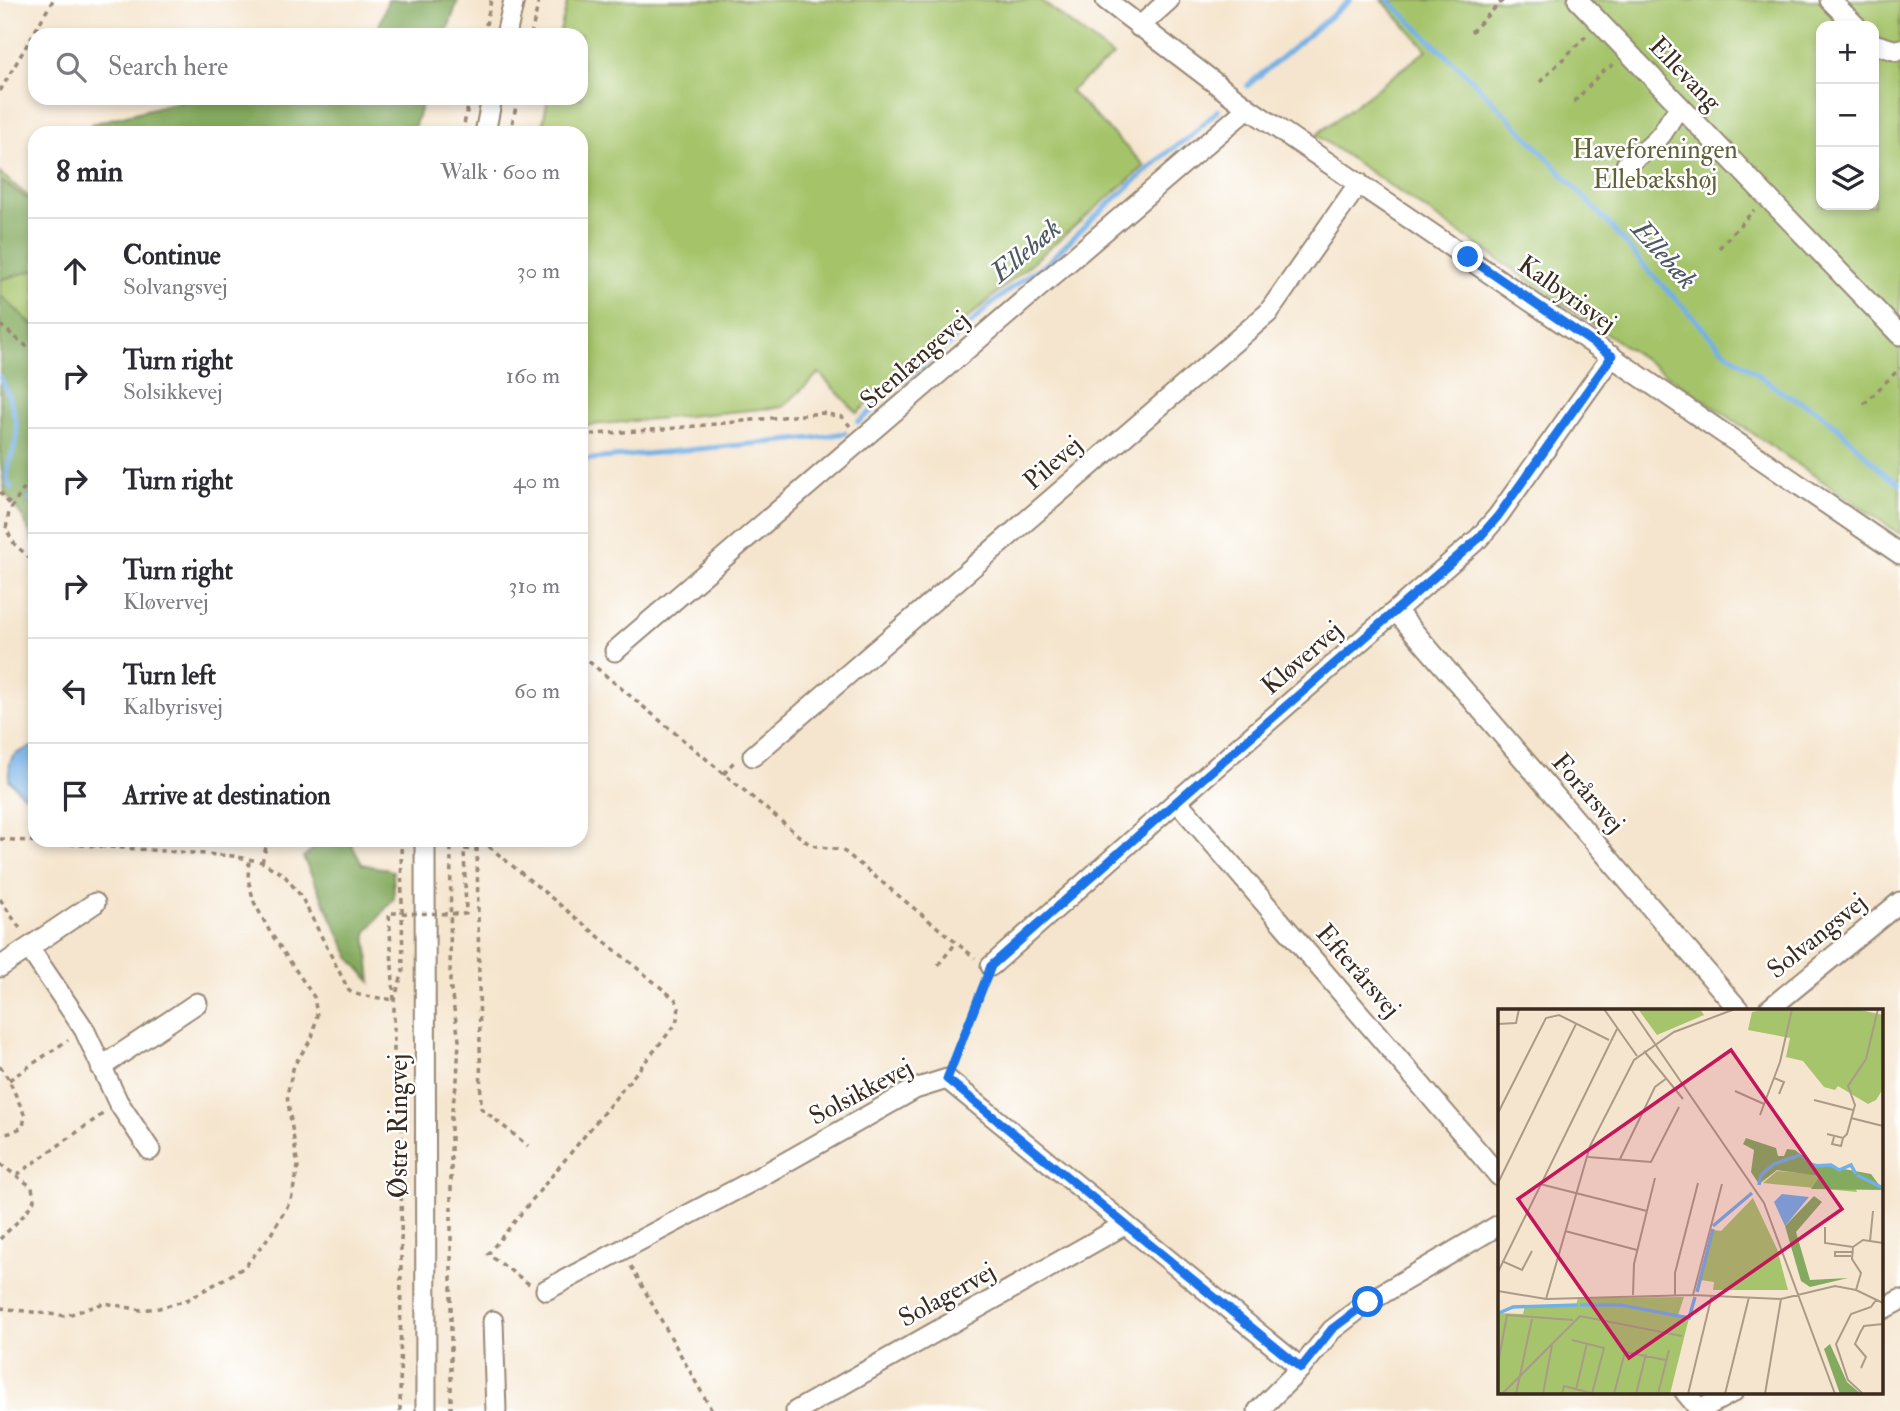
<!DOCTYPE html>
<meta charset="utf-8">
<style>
:root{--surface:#fff;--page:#f7f7f7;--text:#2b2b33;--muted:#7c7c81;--line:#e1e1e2}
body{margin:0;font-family:"IM FELL Double Pica",serif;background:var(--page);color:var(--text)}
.controls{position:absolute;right:21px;top:21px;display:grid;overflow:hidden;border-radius:14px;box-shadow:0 4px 10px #0003}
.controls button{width:63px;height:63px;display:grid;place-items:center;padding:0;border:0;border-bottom:2px solid var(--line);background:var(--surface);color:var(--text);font:35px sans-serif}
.stop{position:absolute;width:21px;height:21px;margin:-16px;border:5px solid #1a73e8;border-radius:50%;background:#fff}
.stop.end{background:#1a73e8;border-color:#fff;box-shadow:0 2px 7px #0008}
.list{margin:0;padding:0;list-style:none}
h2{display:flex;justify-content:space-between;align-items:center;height:91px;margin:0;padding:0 28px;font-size:30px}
h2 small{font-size:23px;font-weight:400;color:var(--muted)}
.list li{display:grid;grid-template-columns:46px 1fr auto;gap:21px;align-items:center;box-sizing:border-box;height:105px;padding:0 28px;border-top:2px solid var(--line)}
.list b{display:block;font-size:26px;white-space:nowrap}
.list p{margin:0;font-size:23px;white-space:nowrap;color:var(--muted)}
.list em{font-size:23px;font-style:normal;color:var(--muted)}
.icon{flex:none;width:38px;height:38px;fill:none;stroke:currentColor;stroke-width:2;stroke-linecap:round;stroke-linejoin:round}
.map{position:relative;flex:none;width:1900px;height:1411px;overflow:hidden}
.search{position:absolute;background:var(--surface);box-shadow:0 4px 10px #0003;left:28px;top:28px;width:560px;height:77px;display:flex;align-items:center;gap:18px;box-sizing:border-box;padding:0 24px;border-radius:21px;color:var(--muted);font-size:26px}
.panel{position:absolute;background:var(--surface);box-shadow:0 4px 10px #0003;left:28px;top:126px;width:560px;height:721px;border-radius:21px}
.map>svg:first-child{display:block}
.green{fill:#a5c46b;stroke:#707744;stroke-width:2;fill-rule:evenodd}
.forest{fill:#84aa5f;stroke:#606a3e;stroke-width:2}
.water{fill:#73b0e5;stroke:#576d82;stroke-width:2}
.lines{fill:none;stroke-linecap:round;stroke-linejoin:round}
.stream{stroke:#73b0e5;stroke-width:5}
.minor-casing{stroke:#988876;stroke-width:23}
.path{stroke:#988876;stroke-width:3.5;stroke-dasharray:5 5;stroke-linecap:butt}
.minor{stroke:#fff;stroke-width:19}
.path-bridge{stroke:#988876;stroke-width:3.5;stroke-dasharray:5 5;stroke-linecap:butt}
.route{stroke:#1a73e8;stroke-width:9}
.labels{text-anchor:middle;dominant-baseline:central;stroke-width:5;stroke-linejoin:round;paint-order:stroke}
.street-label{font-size:26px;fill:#3b2a1e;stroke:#fff}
.park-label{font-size:26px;fill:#606039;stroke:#fff}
.water-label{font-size:28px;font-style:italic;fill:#4f5964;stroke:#fff}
.inset-river{fill:none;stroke:#73b0e5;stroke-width:3.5}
.inset-road{fill:none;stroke:#ab9a88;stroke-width:2}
.view{fill:#c2185b;fill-opacity:0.15;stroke:#c2185b;stroke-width:3.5}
.inset-edge{fill:none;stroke:#3b2a1e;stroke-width:3.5}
</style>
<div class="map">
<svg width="1900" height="1411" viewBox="0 0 1900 1411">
<rect width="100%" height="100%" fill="#fff"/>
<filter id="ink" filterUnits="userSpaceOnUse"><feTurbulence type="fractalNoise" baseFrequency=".0143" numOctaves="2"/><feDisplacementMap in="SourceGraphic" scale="14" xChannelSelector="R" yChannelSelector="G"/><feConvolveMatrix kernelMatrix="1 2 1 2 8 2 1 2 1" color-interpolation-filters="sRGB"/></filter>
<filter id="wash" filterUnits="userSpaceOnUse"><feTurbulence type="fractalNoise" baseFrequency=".00686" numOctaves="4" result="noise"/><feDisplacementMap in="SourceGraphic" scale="28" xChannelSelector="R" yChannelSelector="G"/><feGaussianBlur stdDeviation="1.57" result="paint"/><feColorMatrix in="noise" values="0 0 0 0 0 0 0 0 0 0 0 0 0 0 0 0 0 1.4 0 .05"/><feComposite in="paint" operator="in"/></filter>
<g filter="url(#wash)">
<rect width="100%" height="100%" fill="#f5e5ce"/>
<!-- green -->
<path class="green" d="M568,0H1040L1113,56L1070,91L1145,166L857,413L819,373L783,407L581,426V133H541L548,98H581V35H559Z
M1382,0H1900V534L1316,135L1427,50ZM1821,26H1874V205H1821Z
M0,173L35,202V331L0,301Z"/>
<!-- forest -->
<path class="forest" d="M388,0H458L446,35H376Z
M193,98H424L413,131L406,133H89L91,124Z
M0,180L35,204V270L0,280Z
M0,295L35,327V546L24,519L5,493L0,459Z
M325,840H349L362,864L393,871L394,898L366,933L371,982L351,959L303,857Z"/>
<!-- water -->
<path class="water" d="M35,746V799L23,795L9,780C8,755 12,754 35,746Z"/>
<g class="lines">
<!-- stream -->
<path class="stream" d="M1388,0L1470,78L1525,134L1610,225L1645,267L1693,317L1721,348L1783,393L1815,409L1837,427L1886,475L1900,483
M1247,86L1350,0
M0,377C8,391 20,425 16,441C13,460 0,468 11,488
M858,422L874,409L880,397L893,385L906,378L951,343L990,305L1031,273L1046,264L1093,218L1169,151L1191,136L1218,110
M581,460L814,438L845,433
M29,499L35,502"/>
</g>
</g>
<g filter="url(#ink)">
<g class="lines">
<!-- minor casing -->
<g class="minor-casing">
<path id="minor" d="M1106,0L1248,108L1900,554
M1578,0L1900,335
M1830,0L1856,26
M1139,27L1169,0
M506,35L514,0
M1874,44L1897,51L1900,49
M485,133L492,98
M1626,165C1638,156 1651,147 1661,135C1668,126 1672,114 1681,107
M1396,611L1739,1010
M615,651L1248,108
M753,756L1268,313L1359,183
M1177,801L1499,1176
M425,840L426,1411
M29,948L84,1029L118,1102L150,1150
M991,966L1177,801L1479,538L1498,516L1612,356
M0,967L95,903
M1768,1010L1900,902
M101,1067L197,1003
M546,1290L756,1179L915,1089L947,1079L1301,1368
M1881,1310L1900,1300
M493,1321L496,1411
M1685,1392L1700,1410
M796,1411L1124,1225
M1258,1411L1301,1368L1332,1330L1368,1302L1499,1225
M1698,1411L1733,1392"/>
</g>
<!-- path -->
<path class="path" d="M1471,32L1503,0
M484,35L491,0
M531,35L539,0
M1540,82L1586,36
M0,91L53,0
M1574,102L1602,72L1616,63
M462,133L470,98
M510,133L518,98
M1719,248L1754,210
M0,325L35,353
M1864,404L1900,368
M581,435L666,429L822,413L842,417L850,426
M35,471L9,512L6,529L15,545L35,562
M0,492L12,507
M581,655L805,841C818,850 832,846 845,852L975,958
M724,774L736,759
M0,839L233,856L262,862L284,875L301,896L349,991L359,995L394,1000
M460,840L464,849L477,850L481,1108L528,1146
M481,840L676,1000L679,1008L676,1024L488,1254L529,1284
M477,850V840
M262,862L268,840
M0,899L21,930
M938,965L956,943
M953,1064L984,983
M0,1066L9,1080L25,1116L23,1127L10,1133L0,1135
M9,1080L68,1040
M0,1164L32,1187L34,1200L25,1214L0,1239
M17,1175L104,1113
M631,1266L712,1411
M0,1308L65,1316L105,1303L141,1310L159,1308L187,1300L245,1267L271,1234L291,1200L298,1167L287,1095L294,1065L312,1038L317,1015L314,997L270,932L254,902L248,879L249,859
M400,1411L402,1105L394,1054V1000L403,972L401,840
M451,1411V1116L457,1080L459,1040L450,984L451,840"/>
<!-- minor -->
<use href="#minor" class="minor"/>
<!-- path-bridge -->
<path class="path-bridge" d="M394,1000L389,913L466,914L464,849"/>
</g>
</g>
<g class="lines" filter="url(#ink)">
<!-- route -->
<path class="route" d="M1368,1302L1332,1329L1301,1368L947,1079L991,966L1177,801L1479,538L1498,516L1612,356L1468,257"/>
</g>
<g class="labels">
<!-- street labels -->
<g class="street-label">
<text transform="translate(1685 74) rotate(46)">Ellevang</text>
<text transform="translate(1567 294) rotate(35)">Kalbyrisvej</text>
<text transform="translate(915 360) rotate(-41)">Stenlængevej</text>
<text transform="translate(1053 463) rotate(-41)">Pilevej</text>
<text transform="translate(1302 658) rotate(-41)">Kløvervej</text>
<text transform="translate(1588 793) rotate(49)">Forårsvej</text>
<text transform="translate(1817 936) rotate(-39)">Solvangsvej</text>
<text transform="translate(1358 971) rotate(49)">Efterårsvej</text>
<text transform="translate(861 1092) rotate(-28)">Solsikkevej</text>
<text transform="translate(399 1126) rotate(-90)">Østre Ringvej</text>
<text transform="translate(947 1295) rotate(-29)">Solagervej</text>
</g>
<!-- park labels -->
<g class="park-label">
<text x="1655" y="150">Haveforeningen<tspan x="1655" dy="30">Ellebækshøj</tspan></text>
</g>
<!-- water labels -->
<g class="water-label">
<text transform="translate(1026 251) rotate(-40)">Ellebæk</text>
<text transform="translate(1664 255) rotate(48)">Ellebæk</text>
</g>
</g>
<!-- overview -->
<g transform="translate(1498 1009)">
<rect width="385" height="385" fill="#f5e5ce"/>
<path d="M140,0H202L206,6L159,26ZM269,0H358L385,6V80L378,91L370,95L340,77L337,81L326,78L305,52L288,48L292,29L250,21L254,3ZM279,162L354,169L359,183L265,174ZM255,189L279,240L290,281H215L216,273L202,271L215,221L223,222ZM186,288L180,306L191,309L172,385H0V304L25,305L27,297H78L80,289Z" fill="#a5c46b"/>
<path d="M248,129L278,139L280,147H286L289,140L297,141L314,154L373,165L385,181L313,180L322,167L279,161L261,175L253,163L256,141L245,135ZM316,187L324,193L298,223L312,271L350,269L312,278L303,272L287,217ZM332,335L349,373L363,385H342L326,340Z" fill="#84aa5f"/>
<path d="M284,185L311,188L287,217L276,193Z" fill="#73b0e5"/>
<path class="inset-river" d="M304,146L315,157L333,156L341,161L353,156L358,165M359,166L385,179M261,176L263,166L276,155L302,146M215,217L254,184M199,283L215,220M82,296H123L191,309L197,288M1,304L15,298L80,296"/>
<path class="inset-road" d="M106,0L139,47M133,0L266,194L337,385M0,15L18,14L21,0M146,42L185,90M276,69L286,73L281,85M237,82L266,95M316,91L355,101M0,104L48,9L61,6L111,31M262,106L282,53L294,0M353,109L385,117M329,125L345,129L349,125L357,96L350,77L368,50L380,0M336,128L334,135L343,137L345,129M90,148L153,153L181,98M122,150L157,78L169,69M0,174L78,15M42,175L149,202M327,218V234L355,238M67,222L139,241M372,232L375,202M353,247H337V243H354M4,252L24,261L34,242M0,263L119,20M358,281L363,264L354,250L355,238L365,231L385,234M0,282L48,290L195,286L283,290L337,277L358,281L385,294M135,286L136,255L157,169M177,286V264L200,174M195,286L224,175M48,290L92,137L136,51L176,23L237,0M74,331L106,339L94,385M0,355L9,306L75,311M363,359L368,348L357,335L362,324L366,317L385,315M78,381L89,334M4,385L82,307L184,327M18,385L34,310M45,385L54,336M64,385L66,377L93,384M116,385L127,343L168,351M138,385L148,345M160,385L171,341M190,385L214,286M227,385L251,288M267,385L283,290M365,385L350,371L338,335L353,305L373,298L378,291"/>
<path class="view" d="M233,41L344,200L131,349L20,190Z"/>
<rect width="385" height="385" class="inset-edge"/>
</g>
</svg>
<div class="controls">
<button>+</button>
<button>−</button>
<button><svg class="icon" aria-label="layers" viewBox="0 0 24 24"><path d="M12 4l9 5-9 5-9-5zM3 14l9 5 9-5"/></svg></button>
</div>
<div class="stop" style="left:1368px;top:1302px"></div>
<div class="stop end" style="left:1468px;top:257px"></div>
<div class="search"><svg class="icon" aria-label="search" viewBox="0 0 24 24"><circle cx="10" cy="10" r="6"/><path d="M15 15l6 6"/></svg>Search here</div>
<section class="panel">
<h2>8 min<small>Walk · 600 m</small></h2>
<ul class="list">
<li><svg class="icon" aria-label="ahead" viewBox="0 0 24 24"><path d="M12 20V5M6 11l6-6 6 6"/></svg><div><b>Continue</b><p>Solvangsvej</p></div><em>30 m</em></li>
<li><svg class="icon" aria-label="right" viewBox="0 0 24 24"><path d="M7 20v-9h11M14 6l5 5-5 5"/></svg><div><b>Turn right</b><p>Solsikkevej</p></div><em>160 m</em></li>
<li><svg class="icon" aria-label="right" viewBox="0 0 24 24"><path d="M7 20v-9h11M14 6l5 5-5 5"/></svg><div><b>Turn right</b></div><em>40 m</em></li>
<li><svg class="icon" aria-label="right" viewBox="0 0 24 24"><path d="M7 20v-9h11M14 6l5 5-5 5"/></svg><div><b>Turn right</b><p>Kløvervej</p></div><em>310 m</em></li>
<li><svg class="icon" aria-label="left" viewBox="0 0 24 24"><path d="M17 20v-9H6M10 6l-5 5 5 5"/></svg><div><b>Turn left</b><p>Kalbyrisvej</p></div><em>60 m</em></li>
<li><svg class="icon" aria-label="arrive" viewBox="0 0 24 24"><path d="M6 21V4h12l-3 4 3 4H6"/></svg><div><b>Arrive at destination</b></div></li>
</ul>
</section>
</div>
